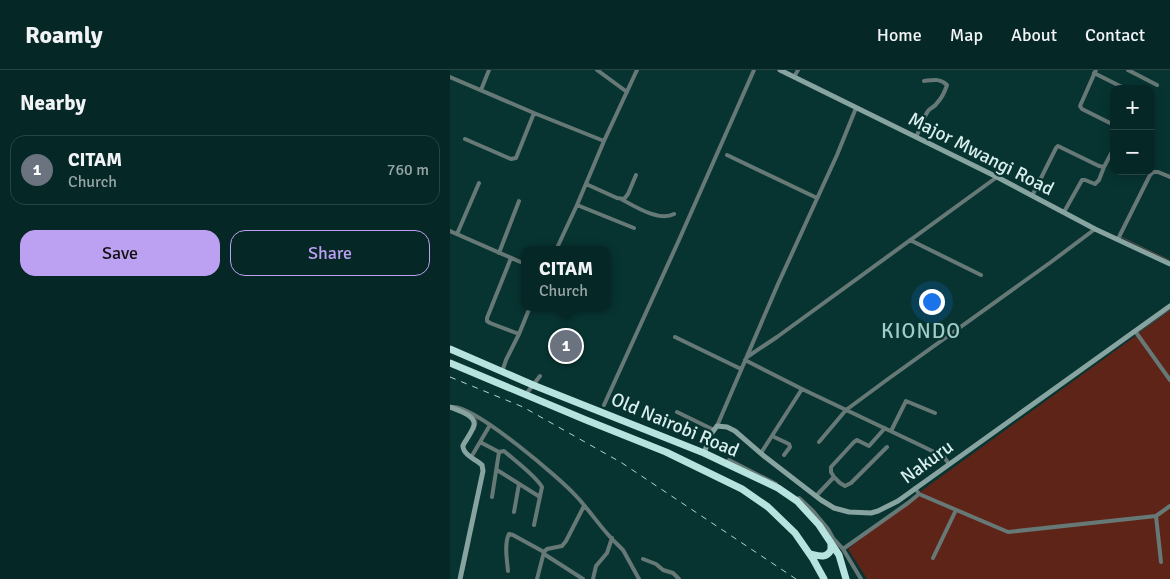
<!DOCTYPE html>
<meta charset="utf-8">
<style>
:root{--surface:#052725;--page:#0e2f2d;--text:#f1f3f6;--muted:#97a5a7;--line:#264442;--accent:#bca0f2}
body{margin:0;font-family:Signika,sans-serif;background:var(--page);color:var(--text)}
.controls{position:absolute;right:15px;top:15px;display:grid;overflow:hidden;border-radius:10px;box-shadow:0 2px 12px #0003}
.controls button{width:45px;height:45px;display:grid;place-items:center;padding:0;border:0;border-bottom:1px solid var(--line);background:var(--surface);color:var(--text);font:25px sans-serif}
.you{position:absolute;left:481px;top:231px;width:18px;height:18px;margin:-12px;border:4px solid #fff;border-radius:50%;background:#1a73e8;box-shadow:0 0 0 8px #1a73e833}
.badge{display:grid;place-items:center;width:32px;height:32px;border-radius:50%;background:var(--accent);color:#fff;font-size:16px;font-weight:700}
.pin{position:absolute;translate:-50% -50%;border:2px solid #fff;box-shadow:0 1px 5px #0006}
.popup{position:absolute;left:71px;top:176px;width:90px;height:65px;box-sizing:border-box;display:grid;place-content:center;border-radius:10px;background:var(--surface);filter:drop-shadow(0 1px 4px #0005);font-size:16px;white-space:nowrap;color:var(--muted)}
.popup b{font-size:19px;color:var(--text)}
.popup::after{content:'';position:absolute;left:50%;top:100%;margin-left:-10px;border:10px solid transparent;border-top-color:var(--surface)}
.list{margin:0;padding:0;list-style:none}
h2{display:flex;justify-content:space-between;align-items:center;height:65px;margin:0;padding:0 20px;font-size:21px}
h2 small{font-size:16px;font-weight:400;color:var(--muted)}
.list li{display:grid;grid-template-columns:32px 1fr auto;gap:15px;align-items:center;box-sizing:border-box;height:70px;margin:0 10px 10px;padding:0 10px;border:1px solid var(--line);border-radius:15px}
.list b{display:block;font-size:19px;white-space:nowrap}
.list p{margin:0;font-size:16px;white-space:nowrap;color:var(--muted)}
.list em{font-size:16px;font-style:normal;color:var(--muted)}
.actions{display:flex;gap:10px;padding:15px 20px}
.actions a{flex:1;padding:11px 0;border:1px solid var(--accent);border-radius:15px;text-align:center;font-size:18px;color:var(--accent)}
.actions .main{background:var(--accent);color:#111}
.map{position:relative;flex:none;width:720px;height:509px;overflow:hidden}
header{display:flex;align-items:center;gap:30px;box-sizing:border-box;height:70px;padding:0 25px;background:var(--surface);border-bottom:1px solid var(--line)}
header strong{font-size:24px}
nav{display:flex;gap:28px;margin-inline-start:auto;font-size:18px}
main{display:flex}
aside{flex:1;background:var(--surface)}
.map>svg:first-child{display:block}
.green{fill:#5e2417}
.lines{fill:none;stroke-linecap:round;stroke-linejoin:round}
.stream{stroke:#5e4947;stroke-width:1}
.street{stroke:#677977;stroke-width:4}
.secondary{stroke:#88a4a1;stroke-width:5}
.highway{stroke:#b7e3df;stroke-width:7}
.rail{stroke:#b8d2cf;stroke-width:1;stroke-dasharray:6 6;stroke-linecap:butt}
.labels{text-anchor:middle;dominant-baseline:central;stroke-width:4.5;stroke-linejoin:round;paint-order:stroke}
.street-label{font-size:19px;fill:#d9efed;stroke:#073431}
.quarter-label{font-size:21px;letter-spacing:1px;fill:#a0ccc8;stroke:#073431}
</style>
<header>
<strong>Roamly</strong>
<nav><a>Home</a><a>Map</a><a>About</a><a>Contact</a></nav>
</header>
<main>
<aside>
<h2>Nearby<small></small></h2>
<ul class="list">
<li><span class="badge" style="background:#6b7280">1</span><div><b>CITAM</b><p>Church</p></div><em>760 m</em></li>
</ul>
<div class="actions"><a class="main">Save</a><a>Share</a></div>
</aside>
<div class="map">
<svg width="720" height="509" viewBox="0 0 720 509">
<rect width="100%" height="100%" fill="#073431"/>
<!-- green -->
<path class="green" d="M720,241V509H417L398,479L467,424Z"/>
<g class="lines">
<!-- stream -->
<path class="stream" d="M671,167L719,190
M688,263L720,240
M25,360L27,353V349L25,348
M14,500L20,472"/>
<!-- street -->
<path class="street" d="M147,0L177,22
M646,0L630,36L632,39L664,55
M678,0L707,15
M644,3L676,19
M0,7L84,43L154,71
M344,7L348,0
M31,20L39,0
M466,67C470,60 473,48 478,41C480,38 485,37 487,33C491,29 495,21 497,15C490,8 483,10 474,11
M15,69L61,89L66,88L84,43
M277,85L367,128
M136,114L167,128L174,129L178,124L186,105
M582,126L606,78L608,76L649,96L654,97L664,78
M171,129C184,136 209,152 224,144
M127,135L184,158
M614,142L632,110H635L645,114L649,110L654,97
M0,161L75,194
M7,164L29,113
M668,169L700,105L703,102H708L720,107
M460,170L531,205
M106,180L127,135L154,71L187,0
M49,183L69,131
M61,188L37,248V251L40,253L69,264
M685,261L720,310
M225,267L291,299
M297,287L327,267L547,107
M295,290L352,319L472,376L494,387L499,394
M52,302L56,290L69,264L80,237
M76,324L90,306
M154,335L229,170L304,0
M3,337C25,336 110,408 127,427C141,442 152,460 167,474L173,480L189,509
M227,342L264,360
M267,356L328,214L387,85L406,38
M441,361L456,331L485,343
M322,366L339,374L340,377L334,385
M30,372L49,382L54,381C64,390 86,406 92,417L84,455
M369,372L396,340L438,309L601,192L645,159
M311,383L352,319
M23,384L40,355
M279,390L326,414
M47,400L90,427
M384,407L390,413L395,416L401,413L437,377
M469,424L558,462L706,446L720,436
M366,426L384,407L381,402V397L404,372L407,370L419,376L435,358
M42,427L49,382
M349,428L363,441L378,459L383,468L393,479
M64,442L69,414
M706,446L711,492
M94,484L133,509
M483,488L506,440
M193,489L206,494L213,500L223,503L229,509
M58,501C57,490 54,474 59,464L63,465L94,482
M87,509L94,482L97,479L112,476L116,471L134,436
M143,509L146,496L157,483L162,468
M411,509L393,479L458,433L469,424L465,418"/>
<!-- secondary -->
<path class="secondary" d="M330,0L547,107L645,159L720,194
M0,337C7,340 26,345 24,355C23,360 18,367 15,372C13,375 12,376 14,380C16,386 27,390 32,395L33,401L10,509
M254,383L261,364L267,356L277,357L285,361L314,386L371,430L384,438L399,442L421,443L428,441L448,431L720,236"/>
<!-- highway -->
<path class="highway" d="M0,279L83,315L254,383L328,418L347,431L369,455L389,485L396,509
M0,293L136,350L216,382L292,419L318,437L345,463L363,489L374,509
M360,484C369,486 376,489 381,480V473"/>
<!-- rail -->
<path class="rail" d="M0,307L73,337L172,393L346,509"/>
</g>
<g class="labels">
<!-- street labels -->
<g class="street-label">
<text transform="translate(531 84) rotate(27)">Major Mwangi Road</text>
<text transform="translate(225 355) rotate(23)">Old Nairobi Road</text>
<text transform="translate(477 392) rotate(-36)">Nakuru</text>
</g>
<!-- quarter labels -->
<g class="quarter-label">
<text x="471" y="261">KIONDO</text>
</g>
</g>
</svg>
<div class="controls">
<button>+</button>
<button>−</button>
</div>
<div class="you"></div>
<div class="pin badge" style="left:116px;top:276px;background:#6b7280">1</div>
<div class="popup"><b>CITAM</b>Church</div>
</div>
</main>
